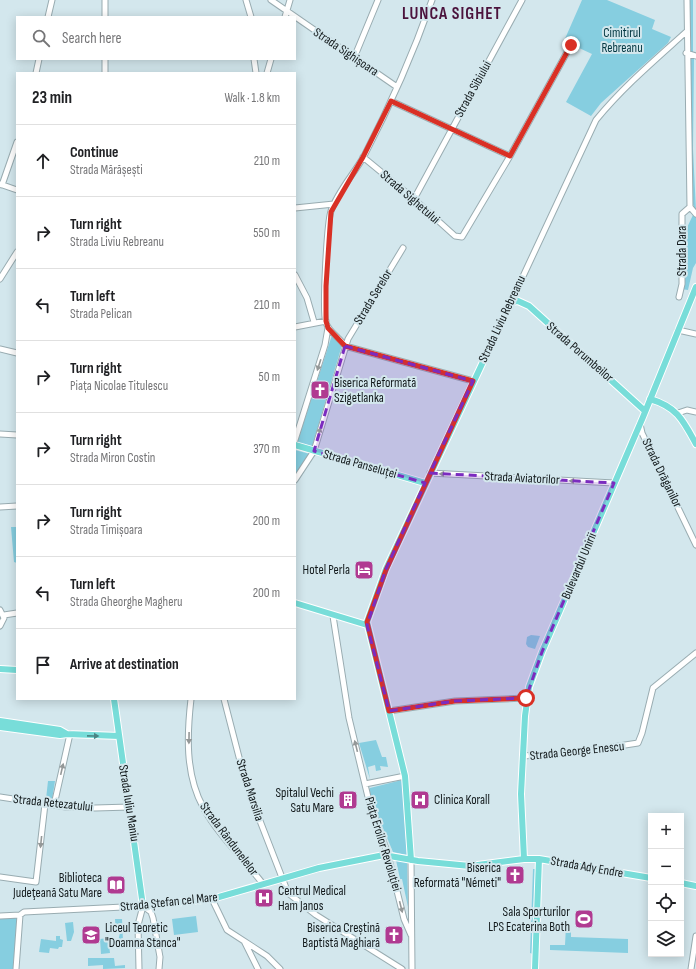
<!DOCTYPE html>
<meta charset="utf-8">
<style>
:root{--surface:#fff;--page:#f6f6f6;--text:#202124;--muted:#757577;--line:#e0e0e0}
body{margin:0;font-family:"Sofia Sans Condensed",sans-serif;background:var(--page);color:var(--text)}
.controls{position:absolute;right:12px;bottom:12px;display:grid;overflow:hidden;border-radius:0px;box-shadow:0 2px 10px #0003}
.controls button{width:36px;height:36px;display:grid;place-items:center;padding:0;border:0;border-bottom:1px solid var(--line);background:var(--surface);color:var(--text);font:20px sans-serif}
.stop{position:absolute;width:12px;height:12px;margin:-9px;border:3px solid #d93025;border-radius:50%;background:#fff}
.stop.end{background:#d93025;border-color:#fff;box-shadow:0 1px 4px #0008}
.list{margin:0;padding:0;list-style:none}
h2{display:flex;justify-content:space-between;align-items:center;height:52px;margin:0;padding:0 16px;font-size:17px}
h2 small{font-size:13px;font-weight:400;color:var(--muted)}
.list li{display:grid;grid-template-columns:26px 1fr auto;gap:12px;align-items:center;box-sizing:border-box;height:72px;padding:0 16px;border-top:1px solid var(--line)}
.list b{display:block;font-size:15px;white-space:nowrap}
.list p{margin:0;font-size:13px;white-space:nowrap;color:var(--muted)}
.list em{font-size:13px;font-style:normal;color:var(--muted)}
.icon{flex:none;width:22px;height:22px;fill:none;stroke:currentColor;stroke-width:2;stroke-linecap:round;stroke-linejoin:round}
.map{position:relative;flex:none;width:696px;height:969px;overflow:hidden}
.search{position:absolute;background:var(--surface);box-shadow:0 2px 10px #0003;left:16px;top:16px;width:280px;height:44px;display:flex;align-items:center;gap:10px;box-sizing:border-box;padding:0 14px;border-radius:0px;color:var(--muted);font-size:15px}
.panel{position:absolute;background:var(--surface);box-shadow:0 2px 10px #0003;left:16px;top:72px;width:280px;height:628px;border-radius:0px}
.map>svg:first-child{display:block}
.green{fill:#86cee0}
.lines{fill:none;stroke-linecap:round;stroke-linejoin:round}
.minor-casing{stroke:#99acb1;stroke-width:7}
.major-casing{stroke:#fff;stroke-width:8}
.minor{stroke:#fff;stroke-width:5}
.major{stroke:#78ddd9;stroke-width:6}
.oneway{fill:#949898}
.oneway2{fill:#4a8584}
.route{stroke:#d93025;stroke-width:5}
.marked{fill:#7b2cbf;fill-opacity:0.2;stroke:#7b2cbf;stroke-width:3;stroke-dasharray:8 5;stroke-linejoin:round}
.labels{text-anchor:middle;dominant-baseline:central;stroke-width:4;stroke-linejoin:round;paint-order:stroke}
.park-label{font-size:13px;fill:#01353f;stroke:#d3e7ed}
.street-label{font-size:13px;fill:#12191b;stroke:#d3e7ed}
.poi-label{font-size:13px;fill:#12191b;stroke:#d3e7ed;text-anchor:end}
.district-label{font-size:17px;font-weight:bold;letter-spacing:1px;fill:#4b123c;stroke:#d3e7ed}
</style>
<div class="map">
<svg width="696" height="969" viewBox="0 0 696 969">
<rect width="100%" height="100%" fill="#d3e7ed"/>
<!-- green -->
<path class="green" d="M582,0H607L655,20L652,29L671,37L668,43L601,103L591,116L566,102L592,54L564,41Z
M688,0H693V52H690Z
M690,59H694L693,149L696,211L691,200Z
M693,215L696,217V263L693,268L688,290L681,289L682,238Z
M332,335L342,345L312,447L297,443Z
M295,450L310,454L295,477Z
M11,527H17V563L14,562Z
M531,635L540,636L535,649L528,647L526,644L527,637Z
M376,740L382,757H386L388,767L380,766L381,770L376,771L375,765L368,767L370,779L359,743Z
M402,780L407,855L393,852L368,792L370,788Z
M48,781H55L52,800L46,799Z
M396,860L407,861L408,907L402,879H400Z
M533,869H536L533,954L530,953Z
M14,916L17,919L13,969H0V918Z
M196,916L198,932L174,935L172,919Z
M115,919H122L123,941H118L120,933H116Z
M73,922L74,932L71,941H67L65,923Z
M566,926H571V937L628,939V953L550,950V945H565Z
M56,936H60V939L63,940L62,947H59L58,949L50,948L49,953L39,952L41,939L56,941Z
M108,938L110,953L101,954L100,939Z
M88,958H114L115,966L125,965V968L103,969V965L88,966Z"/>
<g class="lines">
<!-- minor casing -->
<g class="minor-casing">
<path id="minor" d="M105,0V17
M246,0L251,17
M271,0L397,87
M48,17L52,0
M285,17L290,0
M686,53L696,56
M354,58L378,0
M105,59V73
M254,59L256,73
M36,73L39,59
M267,73L271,59
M391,101L510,156
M363,157L414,199L455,236L462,237L510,156L571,45
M0,184L17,190
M2,185L17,142
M414,199L522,0
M690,207L696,214
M295,208L334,204
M295,275L307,298L314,322
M0,279L17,252
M679,297L682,284V214L690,207L687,0
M511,302L596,120C623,87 655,60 686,32
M295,327L326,321
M678,330L696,334
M345,346C340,338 329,332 326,323C322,311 327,224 331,211C338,191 354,174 364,156C390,106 413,54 432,0
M345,346L473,381
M0,349L17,353
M678,413L687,410L696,412
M640,424L642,433L696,545
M0,434L17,435
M295,440L325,345L328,328
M430,473L614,483
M295,480L314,451L348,339L403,248
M0,507L17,506
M0,610L4,618L0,626
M4,615L17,613
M333,616L349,718L368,797L388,855L404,919L411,935
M191,699C187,734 185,774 203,807C218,835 244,859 263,884
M224,699L240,761L255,808L288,893L316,915L402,969
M389,711L455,701L526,698
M523,756L580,752L638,743L642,733L653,688L696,653
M365,784L405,776
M0,797L66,807L95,808L130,807
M54,805L70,734
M411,860L412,969
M0,877L36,882L45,804
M212,899L227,930L267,956L280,969
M143,906L151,912L153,918L160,957L159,969
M0,916L20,915L24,912L143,906
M245,943L258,969
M16,969L20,915
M139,969L138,925L143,906
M691,969L696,936"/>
</g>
<!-- major casing -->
<g class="major-casing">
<path id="major" d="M650,399C677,407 683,420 696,444
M295,445L425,483
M295,603L367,625
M0,669L17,670
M114,699L143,906L212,899L319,868L384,855L418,861L470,866L524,859H539L651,878
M0,721L60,730L67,734L119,736
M0,727L60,735L67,734
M524,859L521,794L525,716L529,687L542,652L643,417L696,287
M411,860L405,776L367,622L386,569L511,302L518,301L529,306L645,411
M681,883L696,886
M535,969L539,859"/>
</g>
<!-- minor -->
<use href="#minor" class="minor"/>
<!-- major -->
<use href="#major" class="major"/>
</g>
<!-- one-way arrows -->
<defs><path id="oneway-solid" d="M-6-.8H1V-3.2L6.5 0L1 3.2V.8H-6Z"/></defs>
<g class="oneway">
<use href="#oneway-solid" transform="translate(319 365) rotate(108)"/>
<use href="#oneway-solid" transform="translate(319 433) rotate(-74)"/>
<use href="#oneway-solid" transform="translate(445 474) rotate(-177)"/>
<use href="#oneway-solid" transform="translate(575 481) rotate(-177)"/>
<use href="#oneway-solid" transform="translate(189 738) rotate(91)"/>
<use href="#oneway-solid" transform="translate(356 746) rotate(-104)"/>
<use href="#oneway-solid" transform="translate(62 769) rotate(-77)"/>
<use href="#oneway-solid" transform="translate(41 842) rotate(96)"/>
<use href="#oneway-solid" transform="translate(401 907) rotate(76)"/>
</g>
<use class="oneway2" href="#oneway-solid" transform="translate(93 736) rotate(1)"/>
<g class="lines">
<!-- route -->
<path class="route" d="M526,698L455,701L389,711L367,622L386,570L473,381L345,346L328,328L326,321V286L331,212L363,157L391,101L510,156L571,45"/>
</g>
<!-- marked area -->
<path class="marked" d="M345,346L473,381L430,473L614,483L542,652L526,698L455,701L389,711L367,625L386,569L425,483L314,451Z"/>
<!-- icons -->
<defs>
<g id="church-square" transform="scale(1)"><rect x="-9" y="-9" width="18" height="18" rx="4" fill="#b03a91" stroke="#d3e7ed"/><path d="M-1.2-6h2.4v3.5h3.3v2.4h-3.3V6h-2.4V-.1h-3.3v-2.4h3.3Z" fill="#fff"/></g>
<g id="hotel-square" transform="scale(1)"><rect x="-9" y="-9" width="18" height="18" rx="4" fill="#b03a91" stroke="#d3e7ed"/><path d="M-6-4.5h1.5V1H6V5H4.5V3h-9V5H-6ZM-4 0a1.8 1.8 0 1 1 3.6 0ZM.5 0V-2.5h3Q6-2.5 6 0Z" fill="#fff"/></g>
<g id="building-square" transform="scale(1)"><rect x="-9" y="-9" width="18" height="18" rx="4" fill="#b03a91" stroke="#d3e7ed"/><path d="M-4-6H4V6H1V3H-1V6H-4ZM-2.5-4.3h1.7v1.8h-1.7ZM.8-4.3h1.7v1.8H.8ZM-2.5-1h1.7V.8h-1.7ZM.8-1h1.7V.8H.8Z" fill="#fff"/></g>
<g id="hospital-square" transform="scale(1)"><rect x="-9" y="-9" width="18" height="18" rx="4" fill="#b03a91" stroke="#d3e7ed"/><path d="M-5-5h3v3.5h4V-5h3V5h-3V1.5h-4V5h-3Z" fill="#fff"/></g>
<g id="library-square" transform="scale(1)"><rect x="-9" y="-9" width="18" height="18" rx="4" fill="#b03a91" stroke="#d3e7ed"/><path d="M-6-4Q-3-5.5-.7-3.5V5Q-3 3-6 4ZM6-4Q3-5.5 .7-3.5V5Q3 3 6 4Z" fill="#fff"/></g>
<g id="stadium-square" transform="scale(1)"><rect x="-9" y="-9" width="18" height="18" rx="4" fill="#b03a91" stroke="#d3e7ed"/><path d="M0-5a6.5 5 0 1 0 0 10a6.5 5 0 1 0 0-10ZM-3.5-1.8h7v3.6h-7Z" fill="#fff"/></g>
<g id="school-square" transform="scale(1)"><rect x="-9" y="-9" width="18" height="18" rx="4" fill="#b03a91" stroke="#d3e7ed"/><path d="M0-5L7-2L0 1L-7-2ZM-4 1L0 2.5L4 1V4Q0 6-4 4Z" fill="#fff"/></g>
</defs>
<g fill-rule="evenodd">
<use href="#church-square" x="320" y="390"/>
<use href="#hotel-square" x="364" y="570"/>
<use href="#building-square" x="348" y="800"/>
<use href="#hospital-square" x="420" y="800"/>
<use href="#church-square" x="515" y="875"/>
<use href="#library-square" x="116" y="885"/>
<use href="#hospital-square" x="264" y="898"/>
<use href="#stadium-square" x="584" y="919"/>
<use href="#school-square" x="91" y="935"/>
<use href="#church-square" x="394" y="935"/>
</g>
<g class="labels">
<!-- park labels -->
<g class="park-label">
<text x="622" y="33">Cimitirul<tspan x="622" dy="15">Rebreanu</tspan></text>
</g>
<!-- street labels -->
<g class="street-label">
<text transform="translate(346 52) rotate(34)">Strada Sighișoara</text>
<text transform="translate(473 89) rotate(-61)">Strada Sibiului</text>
<text transform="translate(410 197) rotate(41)">Strada Sighetului</text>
<text transform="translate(682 251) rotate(-90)">Strada Dara</text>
<text transform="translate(373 297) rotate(-59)">Strada Serelor</text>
<text transform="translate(502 319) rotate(-65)">Strada Liviu Rebreanu</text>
<text transform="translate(580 352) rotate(41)">Strada Porumbeilor</text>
<text transform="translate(360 464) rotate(16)">Strada Panseluței</text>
<text transform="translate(662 473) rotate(64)">Strada Drăganilor</text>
<text transform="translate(522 478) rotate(3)">Strada Aviatorilor</text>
<text transform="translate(579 566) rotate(-67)">Bulevardul Unirii</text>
<text transform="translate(577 751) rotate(-6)">Strada George Enescu</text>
<text transform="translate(250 790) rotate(72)">Strada Marsilia</text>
<text transform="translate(53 803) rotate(6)">Strada Retezatului</text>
<text transform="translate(129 803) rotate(81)">Strada Iuliu Maniu</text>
<text transform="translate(229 839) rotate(53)">Strada Rândunelelor</text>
<text transform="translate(383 844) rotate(73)">Piața Eroilor Revoluției</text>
<text transform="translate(587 867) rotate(10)">Strada Ady Endre</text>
<text transform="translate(169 902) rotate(-6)">Strada Ștefan cel Mare</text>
</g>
<!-- poi labels -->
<g class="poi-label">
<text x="334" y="383" text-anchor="start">Biserica Reformată<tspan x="334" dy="15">Szigetlanka</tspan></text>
<text x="350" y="570">Hotel Perla</text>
<text x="334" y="793">Spitalul Vechi<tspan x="334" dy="15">Satu Mare</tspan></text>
<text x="434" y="800" text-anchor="start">Clinica Korall</text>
<text x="501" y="868">Biserica<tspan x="501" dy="15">Reformată "Németi"</tspan></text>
<text x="102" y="878">Biblioteca<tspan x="102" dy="15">Judeţeană Satu Mare</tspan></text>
<text x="278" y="891" text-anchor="start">Centrul Medical<tspan x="278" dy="15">Ham Janos</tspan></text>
<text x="570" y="912">Sala Sporturilor<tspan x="570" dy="15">LPS Ecaterina Both</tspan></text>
<text x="105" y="928" text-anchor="start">Liceul Teoretic<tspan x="105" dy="15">"Doamna Stanca"</tspan></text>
<text x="380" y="928">Biserica Creștină<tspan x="380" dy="15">Baptistă Maghiară</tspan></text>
</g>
<!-- district labels -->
<g class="district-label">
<text x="452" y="14">LUNCA SIGHET</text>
</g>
</g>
</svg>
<div class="controls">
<button>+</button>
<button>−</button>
<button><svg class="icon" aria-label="locate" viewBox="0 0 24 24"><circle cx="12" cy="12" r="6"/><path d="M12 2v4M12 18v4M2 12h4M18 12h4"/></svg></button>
<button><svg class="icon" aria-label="layers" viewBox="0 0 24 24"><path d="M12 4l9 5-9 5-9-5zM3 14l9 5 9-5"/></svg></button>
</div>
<div class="stop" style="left:526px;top:698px"></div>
<div class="stop end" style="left:571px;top:45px"></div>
<div class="search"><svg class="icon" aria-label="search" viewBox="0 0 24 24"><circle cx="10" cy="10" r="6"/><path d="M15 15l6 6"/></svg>Search here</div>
<section class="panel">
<h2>23 min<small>Walk · 1.8 km</small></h2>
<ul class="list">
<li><svg class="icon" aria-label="ahead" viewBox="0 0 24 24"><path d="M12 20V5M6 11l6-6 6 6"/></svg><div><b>Continue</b><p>Strada Mărășești</p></div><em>210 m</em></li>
<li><svg class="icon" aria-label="right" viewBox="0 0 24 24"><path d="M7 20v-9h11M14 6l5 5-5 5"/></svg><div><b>Turn right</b><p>Strada Liviu Rebreanu</p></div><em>550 m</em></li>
<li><svg class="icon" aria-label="left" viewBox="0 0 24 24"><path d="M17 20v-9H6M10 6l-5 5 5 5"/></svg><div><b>Turn left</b><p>Strada Pelican</p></div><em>210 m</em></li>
<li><svg class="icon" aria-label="right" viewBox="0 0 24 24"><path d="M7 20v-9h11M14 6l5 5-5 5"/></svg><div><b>Turn right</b><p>Piața Nicolae Titulescu</p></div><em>50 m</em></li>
<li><svg class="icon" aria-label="right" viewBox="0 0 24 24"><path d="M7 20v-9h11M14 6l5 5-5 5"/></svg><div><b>Turn right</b><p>Strada Miron Costin</p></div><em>370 m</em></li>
<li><svg class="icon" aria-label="right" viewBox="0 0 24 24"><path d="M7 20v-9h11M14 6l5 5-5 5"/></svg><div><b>Turn right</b><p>Strada Timișoara</p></div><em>200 m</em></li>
<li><svg class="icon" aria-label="left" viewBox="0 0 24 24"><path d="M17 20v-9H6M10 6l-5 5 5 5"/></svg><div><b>Turn left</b><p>Strada Gheorghe Magheru</p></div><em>200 m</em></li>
<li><svg class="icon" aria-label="arrive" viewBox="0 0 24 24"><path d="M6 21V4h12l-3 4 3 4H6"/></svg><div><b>Arrive at destination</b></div></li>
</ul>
</section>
</div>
